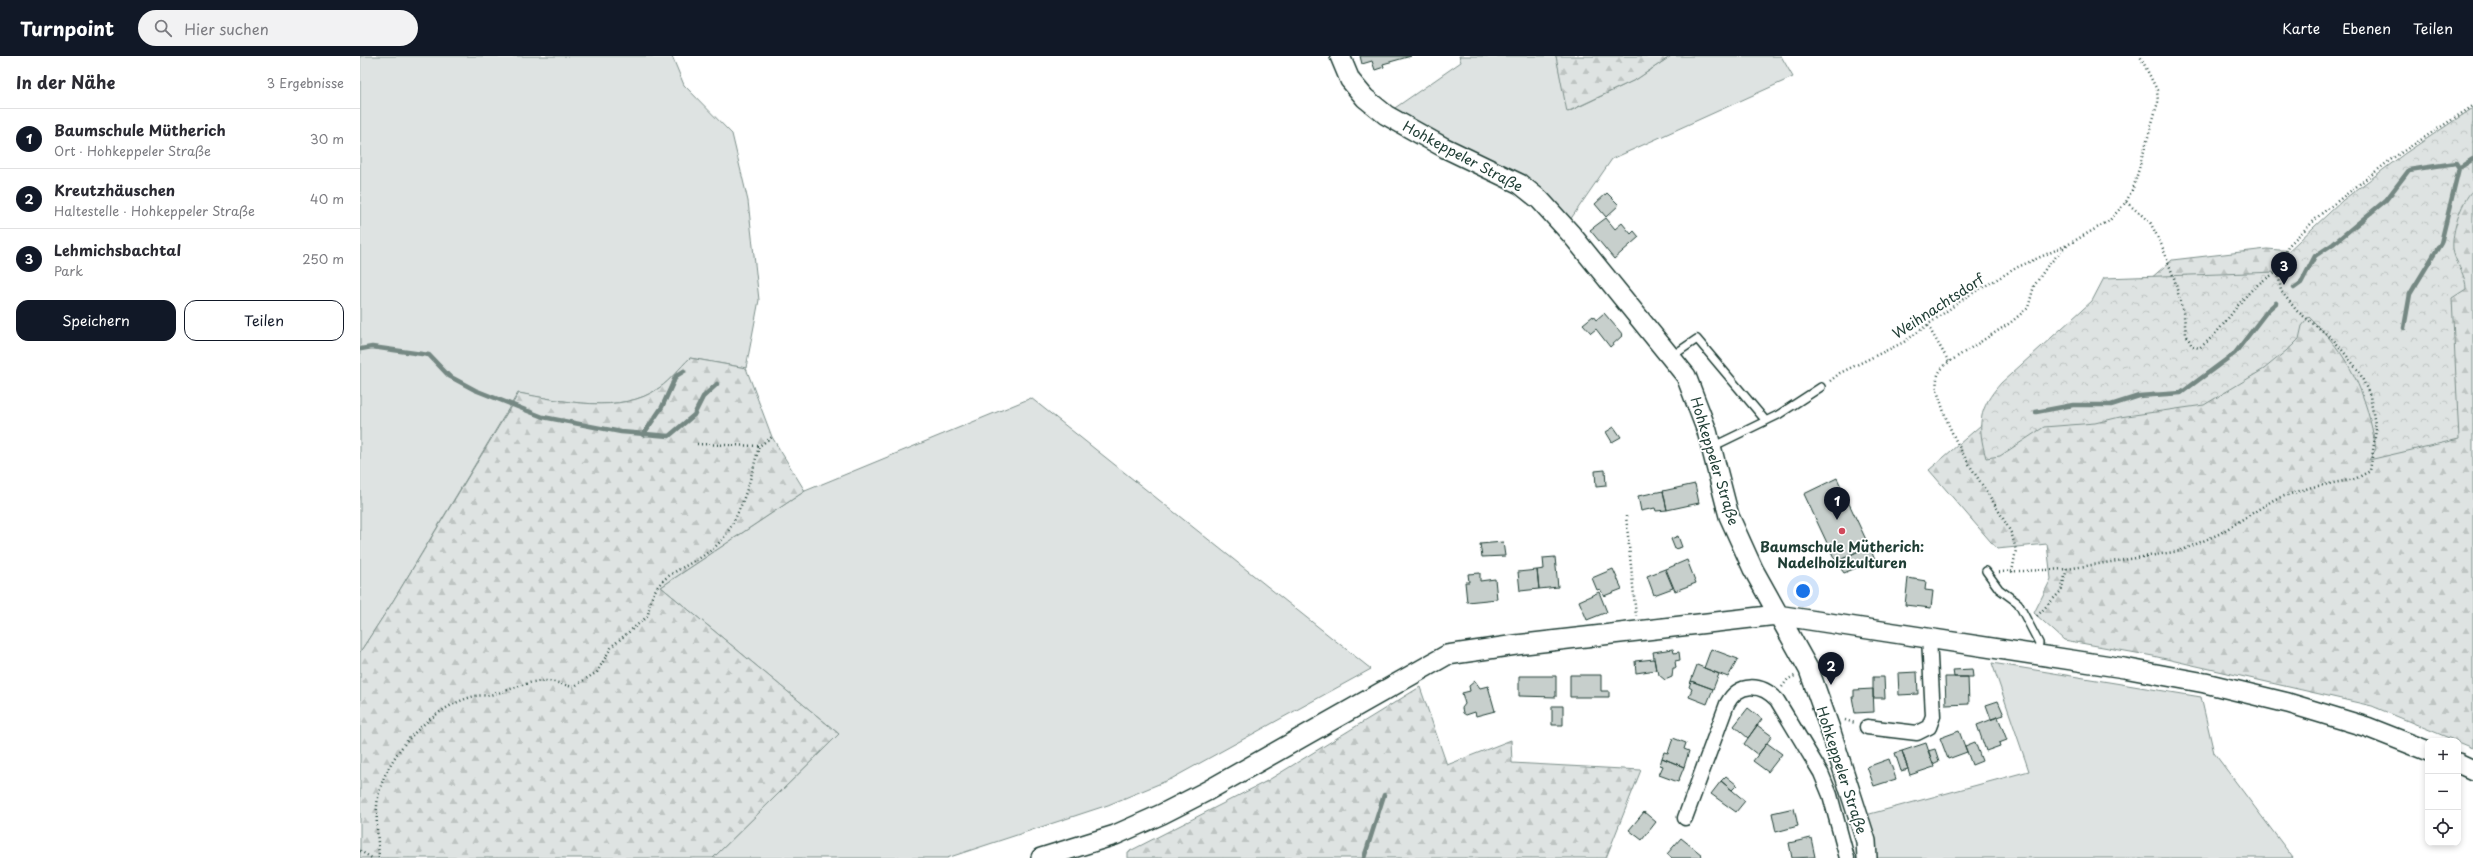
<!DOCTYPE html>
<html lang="de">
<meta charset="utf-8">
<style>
:root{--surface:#fff;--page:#f2f2f3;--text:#2b2b33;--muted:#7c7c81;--line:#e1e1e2;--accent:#111827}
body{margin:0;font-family:"Playpen Sans",sans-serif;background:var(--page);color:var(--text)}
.controls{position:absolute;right:12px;bottom:12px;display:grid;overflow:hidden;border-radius:8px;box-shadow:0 2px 6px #0003}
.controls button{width:36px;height:36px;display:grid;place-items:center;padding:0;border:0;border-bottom:1px solid var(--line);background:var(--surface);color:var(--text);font:20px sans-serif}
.you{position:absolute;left:1443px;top:535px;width:14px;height:14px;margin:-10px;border:3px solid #fff;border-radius:50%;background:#1a73e8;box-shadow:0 0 0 6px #1a73e833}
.badge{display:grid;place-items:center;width:26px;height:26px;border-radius:50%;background:var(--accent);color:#fff;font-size:13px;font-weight:700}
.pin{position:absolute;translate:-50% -33px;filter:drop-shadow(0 1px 2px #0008)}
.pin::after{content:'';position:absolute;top:21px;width:14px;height:12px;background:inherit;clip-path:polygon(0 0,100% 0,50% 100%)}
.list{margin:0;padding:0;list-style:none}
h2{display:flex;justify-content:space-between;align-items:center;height:52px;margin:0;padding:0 16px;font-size:17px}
h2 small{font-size:13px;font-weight:400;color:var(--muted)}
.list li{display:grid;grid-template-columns:26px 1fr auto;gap:12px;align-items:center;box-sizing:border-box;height:60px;padding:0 16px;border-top:1px solid var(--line)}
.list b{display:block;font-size:15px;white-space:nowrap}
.list p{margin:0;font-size:13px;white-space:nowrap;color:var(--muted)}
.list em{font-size:13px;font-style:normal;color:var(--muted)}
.actions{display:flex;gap:8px;padding:12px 16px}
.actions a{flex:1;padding:9px 0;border:1px solid var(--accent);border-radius:12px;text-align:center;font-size:14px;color:var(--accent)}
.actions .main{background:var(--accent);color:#fff}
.icon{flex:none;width:22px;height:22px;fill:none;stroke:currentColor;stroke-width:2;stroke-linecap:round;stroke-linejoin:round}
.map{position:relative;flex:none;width:2113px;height:802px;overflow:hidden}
header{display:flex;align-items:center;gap:24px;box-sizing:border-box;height:56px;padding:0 20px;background:var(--accent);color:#fff}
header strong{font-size:19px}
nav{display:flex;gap:22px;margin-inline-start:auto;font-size:14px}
.search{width:280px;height:36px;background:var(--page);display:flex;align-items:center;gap:10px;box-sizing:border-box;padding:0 14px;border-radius:22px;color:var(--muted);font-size:15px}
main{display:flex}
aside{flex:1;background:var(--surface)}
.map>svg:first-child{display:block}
.grass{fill:#dee3e2;stroke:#7e908b}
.forest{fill:url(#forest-firs);stroke:#7e908b}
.park{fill:url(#park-crowns);stroke:#7e908b}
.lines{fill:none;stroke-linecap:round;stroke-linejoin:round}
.stream{stroke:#758883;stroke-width:4.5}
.building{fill:#c7cfcc;stroke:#1f3d34}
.lane-casing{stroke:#1f3d34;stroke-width:10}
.street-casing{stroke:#1f3d34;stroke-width:17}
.secondary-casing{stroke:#1f3d34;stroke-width:22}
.path{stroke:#1f3d34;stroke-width:2.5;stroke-dasharray:1 3;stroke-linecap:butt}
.lane{stroke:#fff;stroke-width:7}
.street{stroke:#fff;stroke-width:14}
.secondary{stroke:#fff;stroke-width:19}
.poi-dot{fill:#d1495b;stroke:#fff;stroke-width:1.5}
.labels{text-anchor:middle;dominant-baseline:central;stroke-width:3.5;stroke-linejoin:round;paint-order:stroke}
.street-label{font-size:14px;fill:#1f3d34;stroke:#fff}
.poi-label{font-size:14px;font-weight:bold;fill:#1f3d34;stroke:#fff}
</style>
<header>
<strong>Turnpoint</strong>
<div class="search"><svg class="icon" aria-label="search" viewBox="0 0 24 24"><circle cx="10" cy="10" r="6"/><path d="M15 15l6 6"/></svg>Hier suchen</div>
<nav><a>Karte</a><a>Ebenen</a><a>Teilen</a></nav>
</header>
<main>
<aside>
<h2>In der Nähe<small>3 Ergebnisse</small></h2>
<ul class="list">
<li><span class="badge">1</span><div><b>Baumschule Mütherich</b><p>Ort · Hohkeppeler Straße</p></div><em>30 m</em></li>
<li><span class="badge">2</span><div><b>Kreutzhäuschen</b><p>Haltestelle · Hohkeppeler Straße</p></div><em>40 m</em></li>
<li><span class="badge">3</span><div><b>Lehmichsbachtal</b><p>Park</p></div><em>250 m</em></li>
</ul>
<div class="actions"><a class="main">Speichern</a><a>Teilen</a></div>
</aside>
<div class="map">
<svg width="2113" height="802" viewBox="0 0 2113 802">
<defs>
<pattern id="forest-firs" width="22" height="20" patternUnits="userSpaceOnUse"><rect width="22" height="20" fill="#dee3e2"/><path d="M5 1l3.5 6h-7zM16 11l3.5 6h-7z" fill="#bec4c2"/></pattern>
<pattern id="park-crowns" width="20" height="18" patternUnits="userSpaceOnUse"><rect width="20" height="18" fill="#dee3e2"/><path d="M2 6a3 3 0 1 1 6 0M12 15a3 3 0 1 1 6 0" fill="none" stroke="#bec4c2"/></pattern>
</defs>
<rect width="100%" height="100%" fill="#fff"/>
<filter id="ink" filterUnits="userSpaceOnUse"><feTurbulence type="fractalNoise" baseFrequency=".025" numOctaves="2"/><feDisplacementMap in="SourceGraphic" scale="8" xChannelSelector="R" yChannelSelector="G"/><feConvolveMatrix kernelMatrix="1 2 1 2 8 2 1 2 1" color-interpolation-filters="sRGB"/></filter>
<g filter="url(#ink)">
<!-- grass -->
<path class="grass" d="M0,0H312L324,29L372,78L388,145L399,244L386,312L330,302C320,311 311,324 299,332C262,359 200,345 158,337L30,550L0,596Z
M1099,0H1196L1208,56L1277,23L1311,0H1421L1433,21L1252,103L1210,164L1083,83L1032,54L1101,6Z
M671,342L1011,613L811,723L748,749L587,802H353L479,678L301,531L445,435Z
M1632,607L1841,641L1854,697L1933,802H1516L1506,759L1669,715Z"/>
<!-- forest -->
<path class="forest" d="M1196,0H1311L1277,23L1207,56Z
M2113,56V692L2012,650L1793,600L1704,584L1674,557L1691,523L1687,488L1637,493L1569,414L1812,204L1907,193L1932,195Z
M330,302L386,312L412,381L445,435L301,531L479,678L353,802H0V596L30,550L159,337C201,345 262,359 299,332C311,324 320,311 330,302Z
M1060,631L1087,709L1151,684L1152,707L1281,714L1246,802H768V796L907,725Z"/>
<!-- park -->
<path class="park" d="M2113,52V134C2101,145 2089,182 2094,198C2098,211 2106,220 2106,233L2092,242L2099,383L2009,404L2016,393C2006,336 1991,301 1949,261L1942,270L1939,283L1932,290L1904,313L1844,349L1760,361L1735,367L1684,371L1640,400L1626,402C1617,369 1618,353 1641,327L1732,245L1744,222L1917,216L1925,198L1983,144L2044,98Z"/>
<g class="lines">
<!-- stream -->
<path class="stream" d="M1934,232L1941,227L1955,200L1973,188L2026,144L2049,114L2096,107L2099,112L2113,103
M2044,272L2050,238L2081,187L2099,112
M1,293L12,291L69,299L89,320L115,334L183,361L261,376L309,380L334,359L343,341L357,328
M1676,356L1713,349H1751L1779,340L1821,337L1875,297L1908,254L1916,247
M283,379L302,351L316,320L324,315
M1004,802L1024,739"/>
</g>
<!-- building -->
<path class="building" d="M1000,0H1051L1023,8L1024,11L1015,14L1012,5L1002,8Z
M1247,137L1259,149L1246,161L1235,148Z
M1246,162L1255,173L1262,167L1271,178L1274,175L1279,181L1254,203L1230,174Z
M1244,257L1263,279L1250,291L1236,273L1231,277L1223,268L1233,260L1236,264Z
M1254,371L1261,381L1252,386L1246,376Z
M1245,414L1246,430L1236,431L1235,415Z
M1477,422L1509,490L1476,506L1444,438Z
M1335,428L1339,447L1307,454L1303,435Z
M1303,435L1307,454L1296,455L1295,452L1281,455L1278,440Z
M1318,480L1322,491L1315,493L1311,483Z
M1143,486L1145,500L1122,501L1120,488Z
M1509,490L1515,504L1484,517L1476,506Z
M1195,501L1198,531L1179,533L1177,514L1184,513L1183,502Z
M1327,504L1336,527L1315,535L1306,513Z
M1253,513L1262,533L1244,540L1240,533L1237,534L1232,522Z
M1305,513L1313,532L1294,539L1287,520Z
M1177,514L1179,533L1160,535L1158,516Z
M1120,517V525L1135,523L1137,543L1107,546L1105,526H1109L1108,518Z
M1548,522L1566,525L1565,534L1573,535L1571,552L1545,549Z
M1239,536L1247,556L1227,564L1219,545Z
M1313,593L1314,597L1319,596L1320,604L1315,605L1316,612H1313L1312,621L1305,624L1299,619L1298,614H1296L1293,596Z
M1351,593L1378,603L1368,621L1344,612Z
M1294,603L1296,614L1276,617L1275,605Z
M1337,609L1359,618L1353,633L1331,625Z
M1612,613L1613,621H1594L1593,614Z
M1557,616L1558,638L1539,639L1538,617Z
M1210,619H1241V635H1249V641H1210Z
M1159,620H1196V641L1159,640Z
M1513,621H1524L1525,642H1513Z
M1585,621H1608L1609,648L1586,649Z
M1115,625L1120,632L1128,630L1135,655L1116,660L1115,656L1106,659L1103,657L1102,652L1105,648L1102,637L1110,635L1109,630Z
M1331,625L1353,633L1347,648L1329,641L1332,633L1329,631Z
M1513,633L1514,656L1495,657L1492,641H1494V634Z
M1638,645L1644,659L1631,663L1626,649Z
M1192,650H1203V669H1192Z
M1388,652L1402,663L1388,682L1374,670Z
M1638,661L1647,684L1639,687L1640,690L1626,695L1617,669Z
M1397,669L1412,680L1398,699L1384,688Z
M1599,675L1607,696L1588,703L1580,682Z
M1313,682L1326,687L1324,693L1329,695L1324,711L1302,702L1304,696L1308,697Z
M1615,686L1622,705L1612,709L1605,690Z
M1407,687L1422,698L1408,716L1393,705Z
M1566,687L1574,711L1550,719L1542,695Z
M1575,693L1579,705L1573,708L1568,695Z
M1542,695L1548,713L1541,715L1535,697Z
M1302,702L1324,711L1318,726L1299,719L1303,710L1300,709Z
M1529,703L1536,723L1514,730L1507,711Z
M1366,720L1377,729L1372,734L1361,725Z
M1361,725L1385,745L1376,756L1351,738Z
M1434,752L1438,770L1416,776L1412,757Z
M1284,756L1296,766L1282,784L1269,774Z
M1321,782L1342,799L1340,802H1312L1307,798Z
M1451,782L1455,801L1432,802L1429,787Z"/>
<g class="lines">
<!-- lane casing -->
<g class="lane-casing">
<path id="lane" d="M1312,300L1337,283L1406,365
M1352,391L1418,359L1461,331
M1626,515L1639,533L1658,547L1679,587L1677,598"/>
</g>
<!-- street casing -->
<g class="street-casing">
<path id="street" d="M1507,671L1557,677L1569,671L1573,660L1569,581
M1325,762L1367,648C1379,626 1401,627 1417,644L1461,717L1470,739L1487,802"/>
</g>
<!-- secondary casing -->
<g class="secondary-casing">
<path id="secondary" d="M980,0L990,24L1005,42L1026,59L1085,92L1160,128L1180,144L1211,178L1326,320L1347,375L1369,460L1393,513L1449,614L1470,673L1506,785L1507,802
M2098,707L2113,714
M681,802L755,779L802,758L847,735L1087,599L1156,589L1417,559L1764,612L1845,627L1928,647L2007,671L2068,695"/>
</g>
<!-- path -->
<path class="path" d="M1766,146L1790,166L1802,190L1814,222L1824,260L1826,278L1832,290L1839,292C1865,274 1876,245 1900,227C1905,223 1912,219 1918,216
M1568,270L1589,306
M1470,325L1480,317L1544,286L1606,241L1658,211L1707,189
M337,388L399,390L412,381
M1266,460L1276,560
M1639,516L1707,513L1820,495L1859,478L1915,443L1952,431L1995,423L2010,415L2016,374L2010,340L1999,315L1973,283L1937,255L1921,235L1918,216L1928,190L1961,158L2033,102L2113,50
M1652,516L1656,494L1652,479C1630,435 1598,401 1583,353C1580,343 1575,333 1577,323C1578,315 1584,310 1589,306L1650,267L1668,252L1674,230L1688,209L1709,188L1749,165L1766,146L1774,130L1798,46L1797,34L1780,0
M1677,560L1701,535L1707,513
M1422,631L1428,623L1435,620
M1485,664L1495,667
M0,795L12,802
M19,802C18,785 16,767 17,750C20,703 70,651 115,640C121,639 127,640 133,638C150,635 168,624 186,625C195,625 204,629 213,631L237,616L252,590L288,560C292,513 326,517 356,490C379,469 392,419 399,390"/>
<!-- lane -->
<use href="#lane" class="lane"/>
<!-- street -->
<use href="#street" class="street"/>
<!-- secondary -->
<use href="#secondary" class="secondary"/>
</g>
</g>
<!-- markers -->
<circle class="poi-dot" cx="1482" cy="475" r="4"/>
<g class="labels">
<!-- street labels -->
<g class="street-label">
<text transform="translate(1103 100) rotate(28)">Hohkeppeler Straße</text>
<text transform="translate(1578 250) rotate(-33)">Weihnachtsdorf</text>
<text transform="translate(1355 405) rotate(73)">Hohkeppeler Straße</text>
<text transform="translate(1482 714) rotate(72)">Hohkeppeler Straße</text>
</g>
<!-- poi labels -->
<g class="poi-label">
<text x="1482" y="490">Baumschule Mütherich:<tspan x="1482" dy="16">Nadelholzkulturen</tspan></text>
</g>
</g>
</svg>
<div class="controls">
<button>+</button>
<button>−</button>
<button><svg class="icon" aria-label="locate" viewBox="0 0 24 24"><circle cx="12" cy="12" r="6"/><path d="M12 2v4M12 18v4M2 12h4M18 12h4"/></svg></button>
</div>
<div class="you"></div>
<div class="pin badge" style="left:1477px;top:464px">1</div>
<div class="pin badge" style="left:1471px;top:629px">2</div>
<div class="pin badge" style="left:1924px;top:229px">3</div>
</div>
</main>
